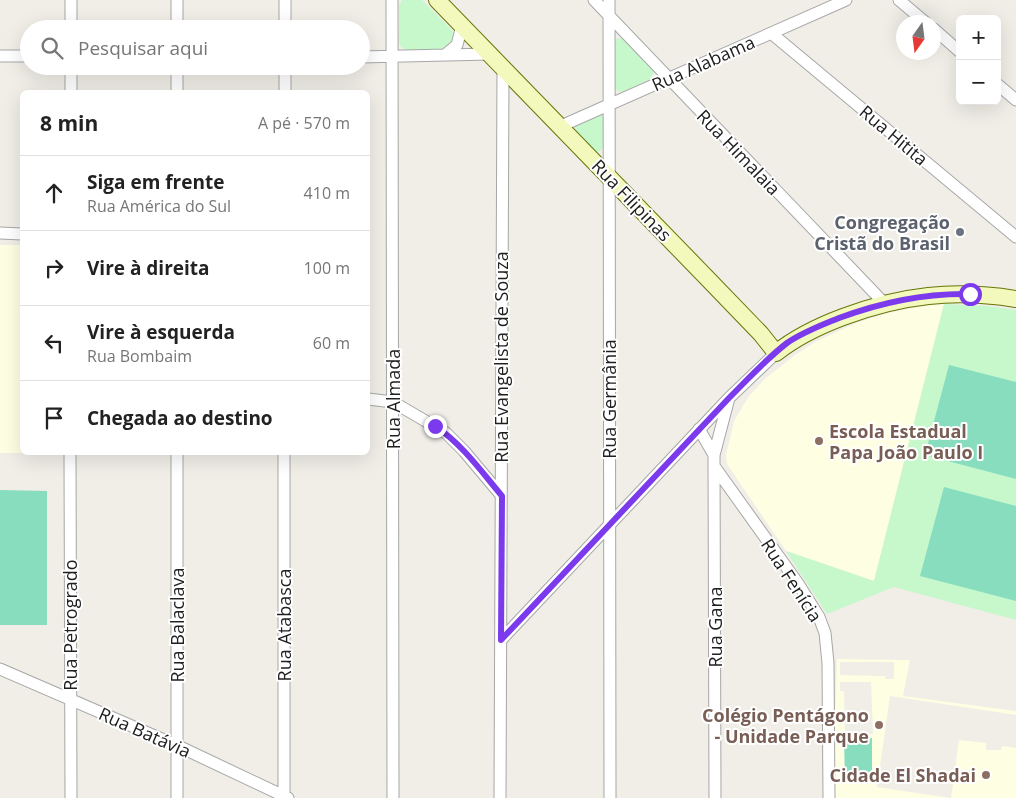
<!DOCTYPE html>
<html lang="pt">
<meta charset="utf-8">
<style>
:root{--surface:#fff;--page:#f6f6f6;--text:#222;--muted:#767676;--line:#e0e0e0}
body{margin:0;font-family:"Open Sans",sans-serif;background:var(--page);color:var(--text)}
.controls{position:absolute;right:15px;top:15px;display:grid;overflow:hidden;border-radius:8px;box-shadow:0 5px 20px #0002}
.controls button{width:45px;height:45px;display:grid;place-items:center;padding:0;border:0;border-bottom:1px solid var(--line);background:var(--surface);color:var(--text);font:25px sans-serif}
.compass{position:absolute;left:896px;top:15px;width:45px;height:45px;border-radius:50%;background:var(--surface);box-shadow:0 5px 20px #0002;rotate:194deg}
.stop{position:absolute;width:15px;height:15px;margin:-11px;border:4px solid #7c3aed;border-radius:50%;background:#fff}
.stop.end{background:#7c3aed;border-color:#fff;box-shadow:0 1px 5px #0008}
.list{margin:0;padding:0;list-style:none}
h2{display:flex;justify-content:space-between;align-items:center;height:65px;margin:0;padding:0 20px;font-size:21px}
h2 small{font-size:16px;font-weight:400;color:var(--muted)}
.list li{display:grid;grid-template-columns:32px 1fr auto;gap:15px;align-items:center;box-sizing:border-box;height:75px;padding:0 20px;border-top:1px solid var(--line)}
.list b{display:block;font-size:19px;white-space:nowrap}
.list p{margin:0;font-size:16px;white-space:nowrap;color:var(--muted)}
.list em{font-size:16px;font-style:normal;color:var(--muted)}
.icon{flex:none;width:28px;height:28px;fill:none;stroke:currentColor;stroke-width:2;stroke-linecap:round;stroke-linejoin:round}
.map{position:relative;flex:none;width:1016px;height:798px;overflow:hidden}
.search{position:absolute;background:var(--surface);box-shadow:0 5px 20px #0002;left:20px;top:20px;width:350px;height:55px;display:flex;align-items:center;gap:12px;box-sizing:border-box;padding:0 18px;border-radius:28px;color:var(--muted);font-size:19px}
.panel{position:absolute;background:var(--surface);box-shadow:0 5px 20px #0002;left:20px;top:90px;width:350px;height:365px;border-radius:8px}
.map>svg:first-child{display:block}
.education{fill:#fdfee2;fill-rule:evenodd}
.park{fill:#c6f8cc}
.pitch{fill:#88ddbf}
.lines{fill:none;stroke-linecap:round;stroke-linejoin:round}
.minor-casing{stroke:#a7a7a7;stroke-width:13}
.secondary-casing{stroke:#667608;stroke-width:18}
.minor{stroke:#fff;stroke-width:11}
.secondary{stroke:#f3f8bd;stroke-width:16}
.route{stroke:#7c3aed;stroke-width:6}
.worship-dot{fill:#6b7280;stroke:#fff;stroke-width:2}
.education-dot{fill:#8d6e63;stroke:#fff;stroke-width:2}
.labels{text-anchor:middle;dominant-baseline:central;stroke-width:4;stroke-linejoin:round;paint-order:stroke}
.street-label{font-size:18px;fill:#202020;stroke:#fff}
.worship-label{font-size:18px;font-weight:bold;fill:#5b616d;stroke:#fff;text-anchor:end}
.education-label{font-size:18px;font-weight:bold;fill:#785e54;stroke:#fff;text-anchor:end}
</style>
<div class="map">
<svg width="1016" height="798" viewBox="0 0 1016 798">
<rect width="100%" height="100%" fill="#f0eee7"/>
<!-- education -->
<path class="education" d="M0,245H22V452L61,453H0Z
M944,304L874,581L786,551L727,464L726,455L734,421L749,396L766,378L795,355L817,341L856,323L884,314L916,307Z
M837,659L910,660L903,696L1016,711V715L890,696L877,787L951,798L959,740L986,743V750H1001L1002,746L1016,748V798H832ZM840,662H894V679H885V676L840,675ZM840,682H871L873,734L845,735L844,691H840Z"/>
<!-- park -->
<path class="park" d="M402,0H422L452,30L453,34L452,44L441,50H406L401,47L399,42V6Z
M617,38L623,39L654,71L651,79L622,92L617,91L615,86V42Z
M601,114L604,116V145L601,151L594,152L573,129L577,124Z
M944,304L986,306L1016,310V620L894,587L827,614L786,551L874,581Z"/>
<!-- pitch -->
<path class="pitch" d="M949,365L1016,382V479L925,455Z
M944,487L1016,506V601L920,576Z
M0,490L47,491V625H0Z
M844,738H872V781L845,782Z"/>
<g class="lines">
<!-- minor casing -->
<g class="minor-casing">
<path id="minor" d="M71,0V29
M285,0V29
M392,0L393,798
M594,0L884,303
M609,0L610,798
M899,0L925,22
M177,29V0
M934,29L960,52
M771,33L1016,237
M445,55L457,45L462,25
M0,56H29
M361,57L490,54
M177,66V92
M997,84L1016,100
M71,92V66
M285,92V66
M561,126L846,0
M0,233L22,234
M368,399L393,402L446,433L464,451L501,495
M699,429L714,455
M70,452L71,798
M177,452V798
M284,452V798
M714,466L797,582L819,617L825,633L828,663L829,798
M501,640L729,398L776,353
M0,669L178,746L288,798
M500,798L503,67
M715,798L714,455L729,398"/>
</g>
<!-- secondary casing -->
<g class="secondary-casing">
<path id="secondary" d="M437,0L706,277L761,334L776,353C796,337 819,326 843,317C902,295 954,289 1016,299"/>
</g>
<!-- minor -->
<use href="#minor" class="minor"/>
<!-- secondary -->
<use href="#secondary" class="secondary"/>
</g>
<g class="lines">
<!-- route -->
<path class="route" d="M435,426C462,444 481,471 502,496L501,640L729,398C748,379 766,359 787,343C803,332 822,325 839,318C882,302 924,293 970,294"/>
</g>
<!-- markers -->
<circle class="worship-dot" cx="960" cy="232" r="5"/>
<g class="education-dot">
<circle cx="819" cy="441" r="5"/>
<circle cx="879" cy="725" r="5"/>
<circle cx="986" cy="775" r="5"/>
</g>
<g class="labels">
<!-- street labels -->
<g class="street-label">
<text transform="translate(703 63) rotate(-24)">Rua Alabama</text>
<text transform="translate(894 135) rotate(40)">Rua Hitita</text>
<text transform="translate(739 152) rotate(46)">Rua Himalaia</text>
<text transform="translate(632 200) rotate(46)">Rua Filipinas</text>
<text transform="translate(501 357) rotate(-90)">Rua Evangelista de Souza</text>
<text transform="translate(393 399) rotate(-90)">Rua Almada</text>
<text transform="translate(609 399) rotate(-90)">Rua Germânia</text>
<text transform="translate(792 580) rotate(57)">Rua Fenícia</text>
<text transform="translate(70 625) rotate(-90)">Rua Petrogrado</text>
<text transform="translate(177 625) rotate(-90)">Rua Balaclava</text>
<text transform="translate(284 625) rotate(-90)">Rua Atabasca</text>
<text transform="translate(715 627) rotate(-90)">Rua Gana</text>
<text transform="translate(145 732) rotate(24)">Rua Batávia</text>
</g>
<!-- worship labels -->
<g class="worship-label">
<text x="950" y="222">Congregação<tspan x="950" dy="21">Cristã do Brasil</tspan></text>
</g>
<!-- education labels -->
<g class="education-label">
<text x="829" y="431" text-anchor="start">Escola Estadual<tspan x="829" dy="21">Papa João Paulo I</tspan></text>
<text x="869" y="715">Colégio Pentágono<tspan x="869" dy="21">- Unidade Parque</tspan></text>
<text x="976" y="775">Cidade El Shadai</text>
</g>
</g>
</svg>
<div class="controls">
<button>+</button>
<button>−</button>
</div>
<svg class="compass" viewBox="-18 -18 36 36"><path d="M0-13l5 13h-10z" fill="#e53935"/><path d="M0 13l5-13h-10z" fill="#767676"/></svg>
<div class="stop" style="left:970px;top:294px"></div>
<div class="stop end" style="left:435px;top:426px"></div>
<div class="search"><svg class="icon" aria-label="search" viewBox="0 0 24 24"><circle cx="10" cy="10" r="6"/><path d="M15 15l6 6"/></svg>Pesquisar aqui</div>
<section class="panel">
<h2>8 min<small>A pé · 570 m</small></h2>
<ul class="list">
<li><svg class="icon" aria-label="ahead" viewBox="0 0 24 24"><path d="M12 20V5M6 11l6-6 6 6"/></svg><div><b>Siga em frente</b><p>Rua América do Sul</p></div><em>410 m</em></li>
<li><svg class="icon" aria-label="right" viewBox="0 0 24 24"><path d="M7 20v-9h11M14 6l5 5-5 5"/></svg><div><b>Vire à direita</b></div><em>100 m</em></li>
<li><svg class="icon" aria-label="left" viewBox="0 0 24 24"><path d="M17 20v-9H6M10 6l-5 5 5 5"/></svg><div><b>Vire à esquerda</b><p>Rua Bombaim</p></div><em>60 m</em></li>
<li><svg class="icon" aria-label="arrive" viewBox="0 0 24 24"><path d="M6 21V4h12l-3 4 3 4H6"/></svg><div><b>Chegada ao destino</b></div></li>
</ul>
</section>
</div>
